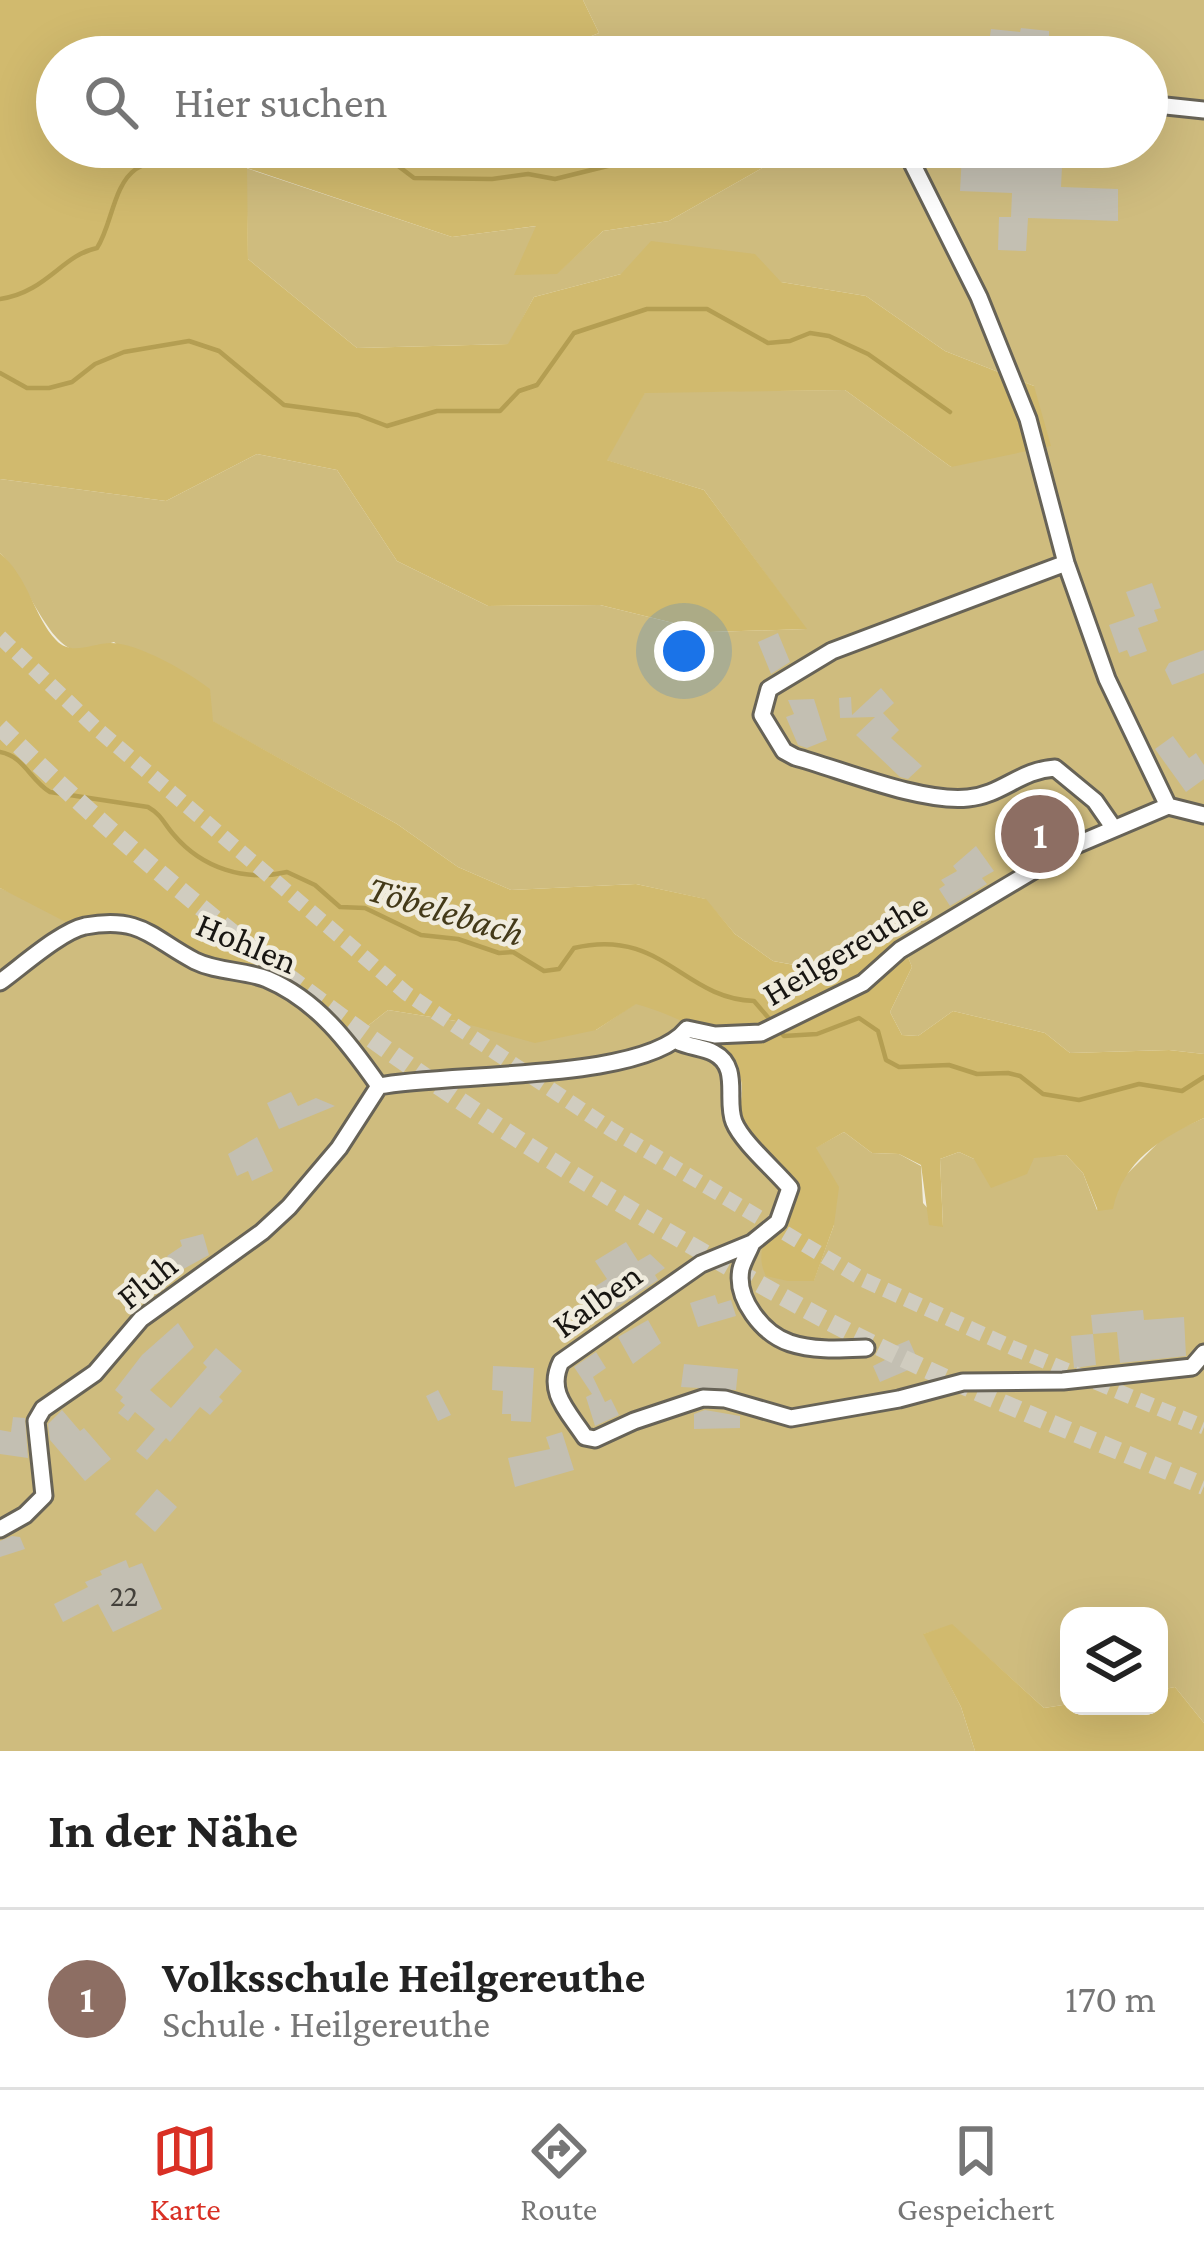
<!DOCTYPE html>
<html lang="de">
<meta charset="utf-8">
<style>
:root{--surface:#fff;--page:#f6f6f6;--text:#222;--muted:#767676;--line:#e0e0e0;--accent:#d93025}
body{margin:0;font-family:"Crimson Pro",serif;background:var(--page);color:var(--text)}
.controls{position:absolute;right:36px;bottom:36px;display:grid;overflow:hidden;border-radius:24px;box-shadow:0 12px 48px #0002}
.controls button{width:108px;height:108px;display:grid;place-items:center;padding:0;border:0;border-bottom:3px solid var(--line);background:var(--surface);color:var(--text);font:60px sans-serif}
.you{position:absolute;left:684px;top:651px;width:42px;height:42px;margin:-30px;border:9px solid #fff;border-radius:50%;background:#1a73e8;box-shadow:0 0 0 18px #1a73e833}
.badge{display:grid;place-items:center;width:78px;height:78px;border-radius:50%;background:var(--accent);color:#fff;font-size:39px;font-weight:700}
.pin{position:absolute;translate:-50% -50%;border:6px solid #fff;box-shadow:0 3px 12px #0006}
.list{margin:0;padding:0;list-style:none}
h2{display:flex;justify-content:space-between;align-items:center;height:156px;margin:0;padding:0 48px;font-size:51px}
h2 small{font-size:39px;font-weight:400;color:var(--muted)}
.list li{display:grid;grid-template-columns:78px 1fr auto;gap:36px;align-items:center;box-sizing:border-box;height:180px;padding:0 48px;border-top:3px solid var(--line)}
.list b{display:block;font-size:45px;white-space:nowrap}
.list p{margin:0;font-size:39px;white-space:nowrap;color:var(--muted)}
.list em{font-size:39px;font-style:normal;color:var(--muted)}
.icon{flex:none;width:66px;height:66px;fill:none;stroke:currentColor;stroke-width:2;stroke-linecap:round;stroke-linejoin:round}
.map{position:relative;flex:none;width:1204px;height:1751px;overflow:hidden}
.search{position:absolute;background:var(--surface);box-shadow:0 12px 48px #0002;left:36px;right:36px;top:36px;height:132px;display:flex;align-items:center;gap:30px;box-sizing:border-box;padding:0 42px;border-radius:66px;color:var(--muted);font-size:45px}
.sheet{height:336px;background:var(--surface)}
nav{display:flex;justify-content:space-around;align-items:center;box-sizing:border-box;height:168px;border-top:3px solid var(--line);background:var(--surface);font-size:33px;color:var(--muted)}
nav a{display:grid;justify-items:center;gap:6px}
nav .on{color:var(--accent)}
.map>svg:first-child{display:block}
.green{fill:#cfbc7e}
.forest{fill:#d1ba6e}
.lines{fill:none;stroke-linecap:round;stroke-linejoin:round}
.stream{stroke:#b49e52;stroke-width:4.5}
.building{fill:#c3bfb2}
.minor-tunnel{stroke:#d0ccbf;stroke-width:15;stroke-dasharray:15 8;stroke-linecap:butt}
.major-tunnel{stroke:#d0ccbf;stroke-width:18;stroke-dasharray:18 9;stroke-linecap:butt}
.minor-casing{stroke:#676357;stroke-width:21}
.minor{stroke:#fff;stroke-width:15}
.labels{text-anchor:middle;dominant-baseline:central;stroke-width:9;stroke-linejoin:round;paint-order:stroke}
.number-label{font-size:30px;fill:#43403a}
.street-label{font-size:36px;fill:#181612;stroke:#f0ecde}
.water-label{font-size:39px;font-style:italic;fill:#443a19;stroke:#f0ecde}
</style>
<div class="map">
<svg width="1204" height="1751" viewBox="0 0 1204 1751">
<rect width="100%" height="100%" fill="#f0ecde"/>
<!-- green -->
<path class="green" d="M583,0H1204V1054L1169,1050L1070,1053L1045,1033L953,1011L918,1036L902,1035L890,1012L912,967L900,938L845,963L806,967L773,961L735,934L705,899L636,884L511,890L458,867L397,824L212,721L114,642C103,645 87,651 76,650C47,646 24,574 0,553V479L166,501L257,454L337,470L397,561L488,606L600,605L710,632L806,629L704,490L606,460L645,392L845,390L951,467L1034,386L945,351L866,296L781,282L621,274L534,297L509,344L357,348L248,259L246,168L452,237L537,226L556,274L603,231L669,221L799,147H1147V57H539L599,33Z
M0,888C82,924 172,935 255,969C290,983 323,1014 355,1036L388,1010L456,1021L596,1030L636,1003L679,1016L710,1042L725,1048L741,1081L740,1119L794,1185L788,1281L814,1280L834,1225L815,1148L844,1132L872,1153L899,1154L921,1166L923,1203L943,1226L940,1159L959,1152L974,1159L1066,1155L1083,1173L1097,1210L1118,1183L1166,1135L1204,1118V1723L1175,1687L1159,1690V1616H1069V1704L1044,1708L952,1625L924,1634L961,1707L975,1751H0Z"/>
<!-- forest -->
<path class="forest" d="M0,0H583L599,33L539,57H57V147H799L669,221L603,231L557,274L514,275L536,226L452,237L247,168L248,259L357,348L508,344L534,297L621,274L651,241L755,254L781,282L866,296L945,351L1034,386L1051,446L951,467L845,390L645,393L607,460L704,490L807,629L710,632L600,605L488,606L397,561L337,470L257,454L166,501L0,479Z
M0,553C29,578 34,617 56,640C71,656 91,644 109,643C137,642 188,672 210,689L213,721L397,824L458,867L511,890L636,884L706,899L735,934L773,961L805,967L845,963L900,937L912,967L890,1012L902,1035L918,1036L953,1011L1045,1033L1070,1053L1169,1050L1204,1054V1118C1162,1137 1122,1162 1113,1209L1098,1211L1083,1173L1066,1155L1034,1158L1027,1174L991,1188L974,1159L959,1152L940,1159L943,1227L929,1225L921,1165L899,1154L872,1153L844,1132L816,1148L839,1187L834,1225L814,1281H788L766,1276C750,1246 779,1211 794,1185L740,1119C740,1107 743,1091 741,1080C730,1038 674,1015 636,1004L596,1030L535,1043L456,1021L388,1010L355,1036L259,970L206,961L143,932L83,931L0,888Z
M952,1624L1044,1708L1069,1704L1159,1706V1690L1175,1687L1204,1723V1751H975L961,1707L923,1634Z"/>
<g class="lines">
<!-- stream -->
<path class="stream" d="M299,147L328,161L351,153H381L414,178L492,179L528,174L555,179L652,155L672,147
M0,299C47,292 62,255 97,248C112,225 113,185 136,169C155,156 182,162 200,147
M0,373L27,388H49L72,382L95,364L124,352L189,341L219,351L284,405L358,415L387,426L437,411H500L519,391L537,385L574,333L647,309H707L768,343L790,341L810,333L829,336L868,354L950,412
M0,752C24,756 30,780 50,792L148,807C162,815 164,824 174,835C202,868 245,882 287,872L315,885L340,907L365,908L421,935L458,939L499,953L513,952L544,971L559,969L574,948C662,927 683,999 754,1001L784,1036L817,1034L859,1018L878,1031L886,1060L899,1067L949,1065L977,1074L1008,1073L1020,1076L1043,1094L1079,1100L1139,1084L1182,1091L1204,1077"/>
</g>
<!-- building -->
<path class="building" d="M1021,28L1049,31V57H987L991,29L1020,32Z
M1024,147H1063L1061,187L1118,189V221L1028,218L1026,251L998,250L999,217H1011L1012,193L960,191L962,154L1024,156Z
M1152,583L1161,608L1154,610L1158,621L1138,628L1147,651L1130,657L1127,650L1119,653L1109,625L1135,616L1126,592Z
M778,633L790,662L771,674L758,642Z
M1204,650V673L1172,685L1165,670L1169,663Z
M881,688L894,703L883,713L899,730L891,738L922,766L908,779L900,777L856,735L875,717L840,718L839,698L851,697L852,715Z
M814,699L827,740L807,748L798,745L786,717L794,714L788,700Z
M1173,736L1189,758L1196,753L1204,765V779L1186,792L1155,749Z
M1049,812L1064,835L1030,855L1016,832Z
M976,846L994,871L982,878L987,884L950,906L939,889L945,885L941,880L957,871L953,866Z
M291,1092L298,1106L316,1098L335,1106L279,1129L267,1103Z
M257,1137L273,1171L252,1181L248,1171L237,1176L228,1154Z
M203,1234L209,1255L178,1272L167,1256L182,1246L180,1240Z
M626,1242L638,1261L650,1254L665,1268L655,1275L658,1280L600,1318L585,1293L607,1279L595,1261Z
M715,1295L718,1304L731,1300L736,1316L698,1327L690,1303Z
M1143,1310L1144,1320L1184,1317L1186,1356L1120,1363L1117,1332L1093,1334L1091,1315Z
M648,1320L661,1343L633,1364L618,1337Z
M178,1323L194,1347L150,1390L171,1408L207,1367L203,1363L216,1348L242,1371L219,1397L223,1401L210,1415L200,1407L170,1442L166,1438L147,1460L136,1451L155,1429L135,1412L128,1421L118,1413L125,1405L120,1401L123,1397L115,1390L142,1355Z
M1093,1334L1096,1365L1074,1368L1071,1336Z
M909,1340L920,1365L880,1382L873,1366L885,1360L881,1352Z
M596,1352L606,1368L593,1377L605,1402L611,1399L619,1415L595,1426L586,1397L592,1394L574,1367Z
M684,1364L738,1369L736,1390L681,1387Z
M493,1366L534,1368L531,1422L511,1421V1414H502L503,1391L492,1390Z
M438,1390L451,1415L438,1421L426,1396Z
M62,1410L80,1431L84,1428L111,1459L85,1481L50,1440L48,1424Z
M705,1410L740,1416V1428L694,1429V1414Z
M13,1417L25,1418L28,1458L0,1454V1430L11,1432Z
M562,1432L574,1470L515,1487L508,1458L550,1449L546,1437Z
M157,1489L177,1507L155,1532L135,1514Z
M12,1536L20,1537L25,1549L0,1557V1541Z
M126,1560L129,1568L142,1563L162,1609L113,1632L98,1604L63,1622L54,1604L88,1587L85,1582L102,1575L100,1571Z"/>
<g class="lines">
<!-- minor-tunnel -->
<path class="minor-tunnel" d="M0,637L96,728L406,993L612,1130L864,1280L1013,1348L1204,1427"/>
<!-- major-tunnel -->
<path class="major-tunnel" d="M0,727C242,964 523,1159 822,1318C945,1383 1076,1433 1204,1486"/>
<!-- minor casing -->
<g class="minor-casing">
<path id="minor" d="M1147,104L1204,110
M904,147L979,297L1028,419L1066,563L1107,679L1168,806
M1066,563L832,651L769,689L762,715L784,751L795,757C842,770 921,803 968,798C1002,795 1020,770 1055,768L1095,801L1113,827
M0,982C21,967 61,931 85,926C142,916 151,938 195,961C217,972 244,970 267,979C317,1000 349,1043 379,1086
M677,1041C689,1047 703,1047 714,1053C741,1067 725,1100 734,1122C742,1142 775,1170 790,1188L778,1222L752,1243L701,1264L561,1362C546,1392 568,1411 585,1437L595,1439L634,1421L703,1398L725,1399L791,1418L899,1399L963,1382L1063,1381L1192,1367L1204,1353
M379,1086C447,1072 645,1082 687,1029L715,1035L761,1033L863,983L900,950L1076,845L1168,806L1204,815
M752,1243C749,1251 743,1261 741,1269C735,1299 763,1334 790,1343C814,1351 841,1349 866,1348
M0,1529L25,1515L44,1496L36,1421L43,1409L95,1373L141,1319L262,1232L289,1207L339,1148L379,1086"/>
</g>
<!-- minor -->
<use href="#minor" class="minor"/>
</g>
<g class="labels">
<!-- number labels -->
<g class="number-label">
<text x="124" y="1595">22</text>
</g>
<!-- street labels -->
<g class="street-label">
<text transform="translate(247 943) rotate(23)">Hohlen</text>
<text transform="translate(845 949) rotate(-31)">Heilgereuthe</text>
<text transform="translate(147 1281) rotate(-39)">Fluh</text>
<text transform="translate(597 1300) rotate(-36)">Kalben</text>
</g>
<!-- water labels -->
<g class="water-label">
<text transform="translate(446 910) rotate(17)">Töbelebach</text>
</g>
</g>
</svg>
<div class="controls">
<button><svg class="icon" aria-label="layers" viewBox="0 0 24 24"><path d="M12 4l9 5-9 5-9-5zM3 14l9 5 9-5"/></svg></button>
</div>
<div class="you"></div>
<div class="pin badge" style="left:1040px;top:834px;background:#8d6e63">1</div>
<div class="search"><svg class="icon" aria-label="search" viewBox="0 0 24 24"><circle cx="10" cy="10" r="6"/><path d="M15 15l6 6"/></svg>Hier suchen</div>
</div>
<section class="sheet">
<h2>In der Nähe<small></small></h2>
<ul class="list">
<li><span class="badge" style="background:#8d6e63">1</span><div><b>Volksschule Heilgereuthe</b><p>Schule · Heilgereuthe</p></div><em>170 m</em></li>
</ul>
</section>
<nav>
<a class="on"><svg class="icon" aria-label="map" viewBox="0 0 24 24"><path d="M3 6l6-2 6 2 6-2v14l-6 2-6-2-6 2zM9 4v14M15 6v14"/></svg>Karte</a>
<a><svg class="icon" aria-label="directions" viewBox="0 0 24 24"><path d="M12 3l9 9-9 9-9-9zM9 14v-3h6M13 9l2 2-2 2"/></svg>Route</a>
<a><svg class="icon" aria-label="saved" viewBox="0 0 24 24"><path d="M7 4h10v16l-5-4-5 4z"/></svg>Gespeichert</a>
</nav>
